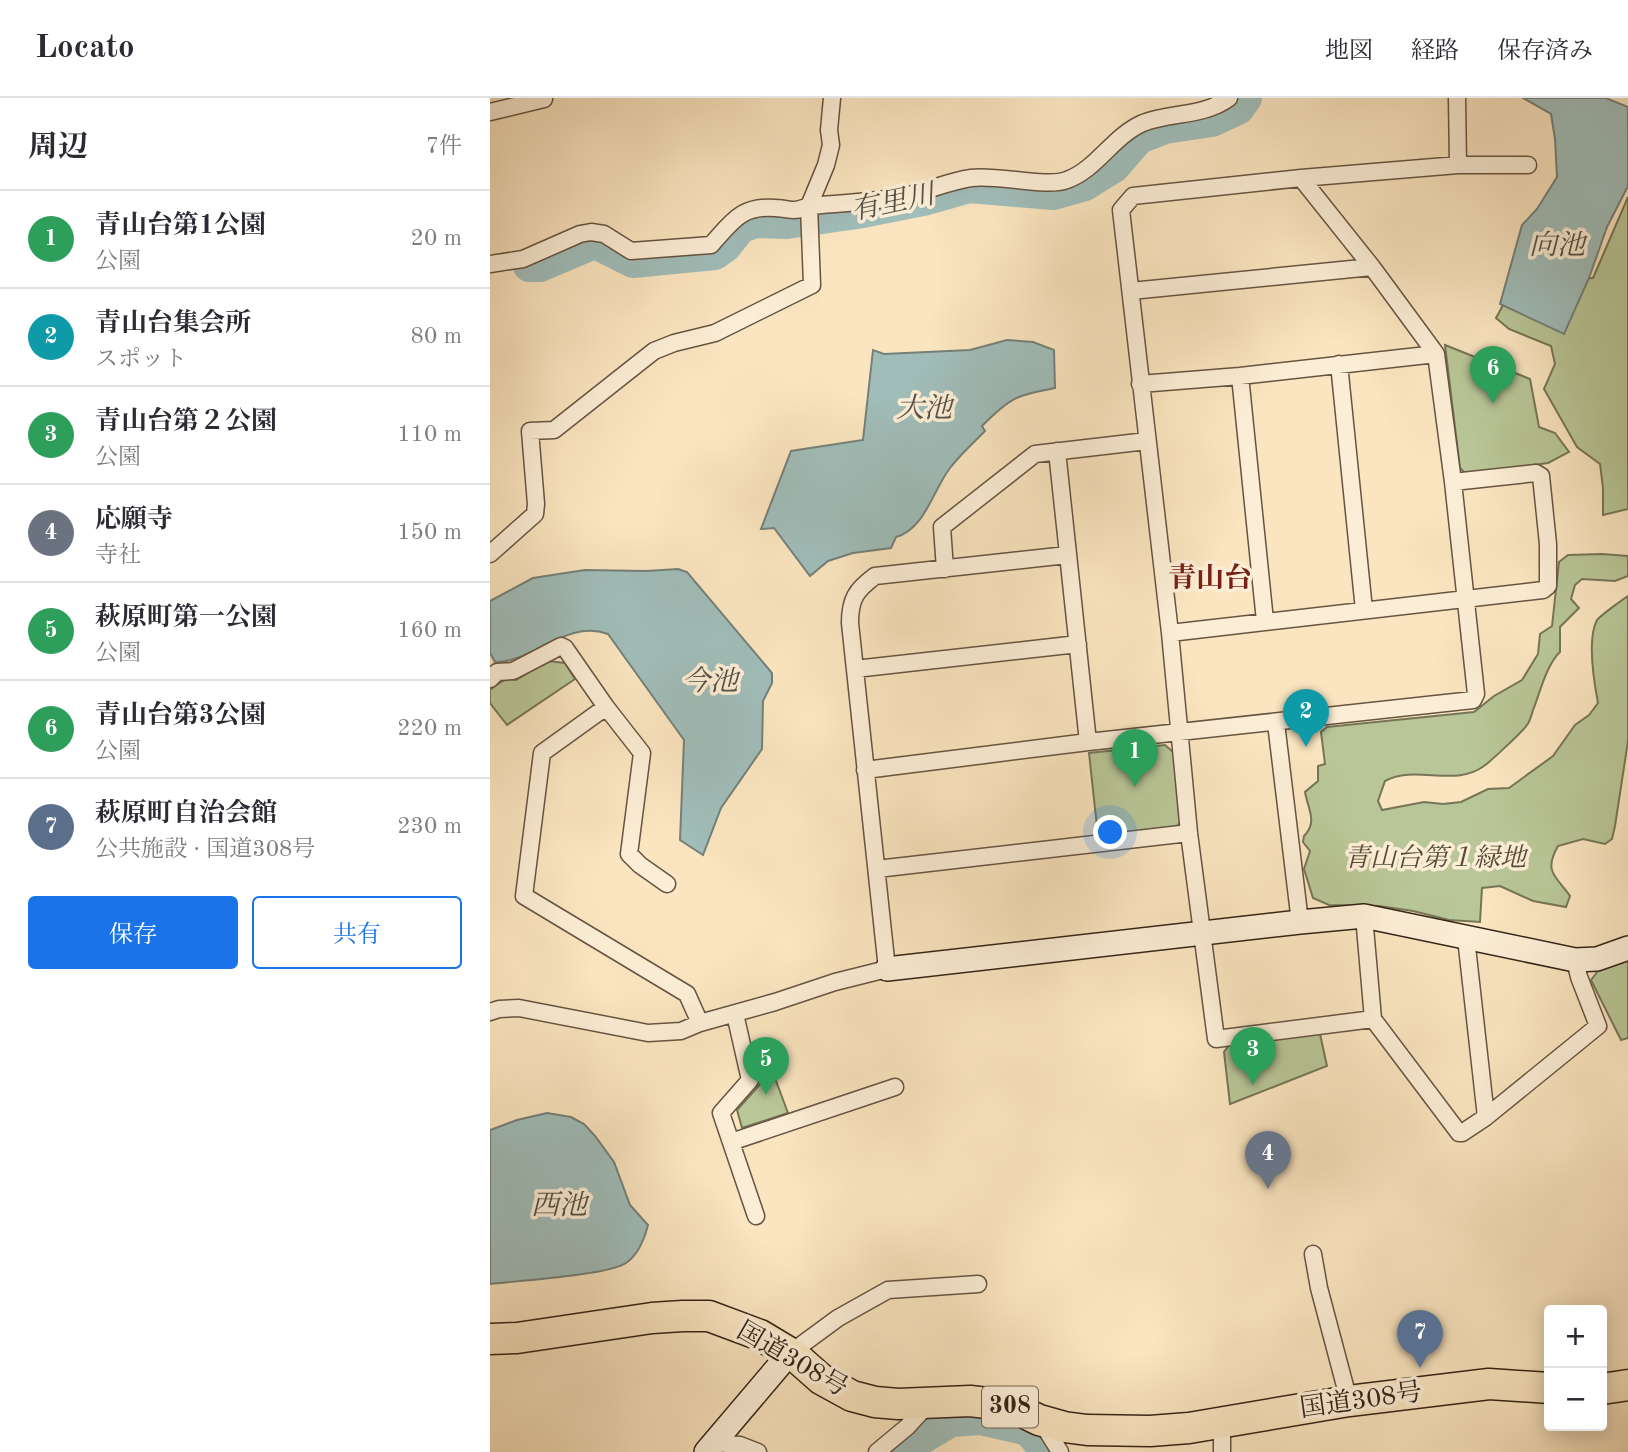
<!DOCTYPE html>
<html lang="ja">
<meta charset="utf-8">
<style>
:root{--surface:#fff;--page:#f2f2f3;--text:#2b2b33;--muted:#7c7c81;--line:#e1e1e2;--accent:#1a73e8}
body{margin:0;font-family:"Old Standard TT","Noto Serif JP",serif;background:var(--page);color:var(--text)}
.controls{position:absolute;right:21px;bottom:21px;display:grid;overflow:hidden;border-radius:7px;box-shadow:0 4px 18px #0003}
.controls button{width:63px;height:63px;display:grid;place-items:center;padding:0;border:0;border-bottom:2px solid var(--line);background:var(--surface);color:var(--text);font:35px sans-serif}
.you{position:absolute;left:621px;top:735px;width:24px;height:24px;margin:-18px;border:5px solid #fff;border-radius:50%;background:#1a73e8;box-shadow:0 0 0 10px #1a73e833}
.badge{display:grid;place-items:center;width:46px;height:46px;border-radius:50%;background:var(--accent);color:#fff;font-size:23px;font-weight:700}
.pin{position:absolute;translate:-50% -58px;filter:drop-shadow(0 2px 4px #0008)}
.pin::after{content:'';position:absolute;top:37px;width:24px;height:21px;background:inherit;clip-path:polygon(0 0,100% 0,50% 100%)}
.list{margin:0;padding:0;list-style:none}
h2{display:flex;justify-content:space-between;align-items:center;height:91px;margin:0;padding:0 28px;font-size:30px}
h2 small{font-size:23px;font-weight:400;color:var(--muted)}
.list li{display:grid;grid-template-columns:46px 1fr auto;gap:21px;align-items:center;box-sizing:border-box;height:98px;padding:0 28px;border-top:2px solid var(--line)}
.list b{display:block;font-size:26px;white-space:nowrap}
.list p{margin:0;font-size:23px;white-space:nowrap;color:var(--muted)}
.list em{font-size:23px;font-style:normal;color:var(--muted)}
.actions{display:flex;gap:14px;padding:21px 28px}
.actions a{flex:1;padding:16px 0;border:2px solid var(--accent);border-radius:7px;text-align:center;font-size:24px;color:var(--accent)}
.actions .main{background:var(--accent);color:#fff}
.map{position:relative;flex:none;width:1138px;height:1354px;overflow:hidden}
header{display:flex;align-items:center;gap:42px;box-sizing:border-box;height:98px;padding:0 35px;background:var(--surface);border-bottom:2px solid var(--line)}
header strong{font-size:33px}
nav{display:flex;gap:38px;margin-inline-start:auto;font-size:24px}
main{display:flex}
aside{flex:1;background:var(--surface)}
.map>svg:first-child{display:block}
.green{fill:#b9c697;stroke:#767557;stroke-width:2}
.water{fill:#a0bdb9;stroke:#758078;stroke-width:2}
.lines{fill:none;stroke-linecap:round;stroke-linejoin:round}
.river{stroke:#a0bdb9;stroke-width:32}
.street-casing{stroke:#665441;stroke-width:19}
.secondary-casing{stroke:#342417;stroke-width:26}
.highway-casing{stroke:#342417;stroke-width:33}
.street{stroke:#fceed6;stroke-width:16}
.secondary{stroke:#fceed6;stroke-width:23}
.highway{stroke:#fae5c0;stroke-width:30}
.labels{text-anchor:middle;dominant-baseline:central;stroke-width:7;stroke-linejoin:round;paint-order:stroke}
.shield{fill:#fceed6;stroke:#706150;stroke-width:2}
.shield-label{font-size:24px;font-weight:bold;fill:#342417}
.park-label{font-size:26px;font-style:italic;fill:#554c37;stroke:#fceed6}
.street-label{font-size:26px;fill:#342417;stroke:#fceed6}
.water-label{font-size:28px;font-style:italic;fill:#545248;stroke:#fceed6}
.neighbourhood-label{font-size:28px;font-weight:bold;fill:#7a1f14;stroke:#fceed6}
</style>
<header>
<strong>Locato</strong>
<nav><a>地図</a><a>経路</a><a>保存済み</a></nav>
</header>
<main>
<aside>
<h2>周辺<small>7件</small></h2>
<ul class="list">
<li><span class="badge" style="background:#2e9e5b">1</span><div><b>青山台第1公園</b><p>公園</p></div><em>20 m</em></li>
<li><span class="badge" style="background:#0f9aa8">2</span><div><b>青山台集会所</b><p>スポット</p></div><em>80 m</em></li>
<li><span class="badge" style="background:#2e9e5b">3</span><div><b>青山台第２公園</b><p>公園</p></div><em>110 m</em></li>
<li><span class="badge" style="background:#6b7280">4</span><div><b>応願寺</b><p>寺社</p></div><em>150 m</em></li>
<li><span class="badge" style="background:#2e9e5b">5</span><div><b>萩原町第一公園</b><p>公園</p></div><em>160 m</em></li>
<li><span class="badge" style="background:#2e9e5b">6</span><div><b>青山台第3公園</b><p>公園</p></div><em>220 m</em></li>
<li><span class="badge" style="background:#5c6f8a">7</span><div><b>萩原町自治会館</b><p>公共施設 · 国道308号</p></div><em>230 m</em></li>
</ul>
<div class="actions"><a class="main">保存</a><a>共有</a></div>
</aside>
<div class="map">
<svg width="1138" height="1354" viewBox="0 0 1138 1354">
<rect width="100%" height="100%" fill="#fae5c0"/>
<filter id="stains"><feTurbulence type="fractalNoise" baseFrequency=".00286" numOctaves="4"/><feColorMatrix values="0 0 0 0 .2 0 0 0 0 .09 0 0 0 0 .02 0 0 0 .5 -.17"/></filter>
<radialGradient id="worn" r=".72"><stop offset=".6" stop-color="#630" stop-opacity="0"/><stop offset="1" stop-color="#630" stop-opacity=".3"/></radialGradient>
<!-- green -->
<path class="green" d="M1138,99V411L1113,417V390L1110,366L1087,349L1054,291L1065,266L1061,248L1019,231L1006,220L1013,207L1088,181L1103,180Z
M955,247L1040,281L1049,329L1065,335L1079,354L1058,365L976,376L970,370Z
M1112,456L1138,458V478L1125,483L1092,481L1085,487L1081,501L1089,510L1070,529V554C1058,565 1051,590 1045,607C1042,613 1041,622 1037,627C1033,633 1001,663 994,668C964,690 926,666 895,683L888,703L892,712L934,704L953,706L971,704L998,691L1019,690L1063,658L1085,627L1099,617L1108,605C1104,584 1097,541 1107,522C1110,518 1133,501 1138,498V643L1125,728L1122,741L1115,746L1093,741L1068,748C1053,774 1066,778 1080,798L1076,809L1043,803L1010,788L992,790L990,824L959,822L923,813L889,808L839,807L823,800L814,771L820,753L813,744L814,738C828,724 818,711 815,694L828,683V668L835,666L831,634L837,629L984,614L1004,598L1032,582L1048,556L1050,536L1062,528L1069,464L1078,457Z
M58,563L75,565L85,581L17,627L0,605V592C8,586 15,579 26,582Z
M675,647L684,655L691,724L683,731L608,738L599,655Z
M1138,863V940L1131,942L1101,882L1108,873Z
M830,936L837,968L740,1006L734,954L740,946Z
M282,972L298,1015L252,1030L247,1012L274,982L272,974Z"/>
<!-- water -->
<path class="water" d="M1033,0H1116L1138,9V88L1117,129L1099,180L1074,236L1010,206L1032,127L1047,111L1067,79L1065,41L1061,16Z
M517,242L543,244L564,252L565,290C525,298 521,299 492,328L495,333C483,345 470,357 460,370C443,392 435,431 406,439L401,450L363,455L338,463L320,478L284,430L271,431L301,353L373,342L383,252L394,256L480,252Z
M188,471L197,474L282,575V585L273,603L272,651L231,710L213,757L190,742L194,642L118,536C75,521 46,564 5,564L0,555V503L43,480L95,472L156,473Z
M57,1015L81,1019L94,1026L105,1038L124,1064L140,1107L158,1127C155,1140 148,1157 136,1165C119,1177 26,1183 0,1186V1032L27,1022Z"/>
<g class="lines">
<!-- river -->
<path class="river" d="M39,168H50L102,146L109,147L143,164L225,156L235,149L251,129L266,124L297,125L367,115L433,102L479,89L563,96L595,87L624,69L649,40L675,30L722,23L748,11L756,0
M409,1354L461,1323L490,1321L538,1332L557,1354"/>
<!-- street casing -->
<g class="street-casing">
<path id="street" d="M967,0L968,67
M0,14L54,1
M1038,67H968L811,80L643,98L631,112L680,535L699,735L726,941L883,921L969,1035H972L996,1019L1108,928L1089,879L1085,862
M0,166L33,161L90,136L101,134L114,136L141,153L221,147C242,124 251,107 286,110C303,111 301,115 319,108C352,105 387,104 419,97C440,92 460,83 481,80C506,76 557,90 577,82C607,71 623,38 653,25C681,14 713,19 739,0
M641,193L882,169
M849,266L874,512
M750,278L775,523
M650,286L750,278L946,256
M567,353L598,644
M0,456L45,416L46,406L40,333L64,332L164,253L184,245L225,235L322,187L319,108L336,67L341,47L339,32L342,0
M455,471L452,429L545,356L657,343
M680,535L1053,492L1058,488V446L1051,378L1046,375L963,384
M365,571L588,546
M0,581L7,574L23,573L71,548L75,550L116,609L152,655L139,756L150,767L177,786
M116,609L52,655L34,798L197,896L210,925
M786,625L810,824
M375,672L598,644L983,602L986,596L963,384L946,256L882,169L811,80
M387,771L699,735
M874,818L883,921
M976,840L996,1019
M0,914L9,911L29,910L158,935L191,933L210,925L285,904L345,884L397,871L360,525C360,501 366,492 385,478L577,457
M245,916L260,982L231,1015L266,1118
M241,1044L405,989
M823,1156L829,1190L859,1303
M299,1256L348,1220L398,1192L488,1186
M551,1323L570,1354
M223,1345L250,1347L268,1354
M387,1354L417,1329L438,1306
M732,1354V1325"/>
</g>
<!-- secondary casing -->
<g class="secondary-casing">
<path id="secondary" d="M397,871L810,824L874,818L1085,862L1107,861L1138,850
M216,1354L299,1256"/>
</g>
<!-- highway casing -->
<g class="highway-casing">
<path id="highway" d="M0,1241L27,1240L162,1220L193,1218H219L270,1237L305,1258L331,1281L362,1298L385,1304L408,1306L480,1303L506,1306L524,1310L549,1322L574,1329L597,1332L660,1333L699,1330L859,1303L999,1286L1059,1290
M1112,1291L1138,1287"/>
</g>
<!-- street -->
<use href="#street" class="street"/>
<!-- secondary -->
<use href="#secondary" class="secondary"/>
<!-- highway -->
<use href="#highway" class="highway"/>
</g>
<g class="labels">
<!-- shield labels -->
<rect class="shield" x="492" y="1288.5" width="56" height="41" rx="5"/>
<g class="shield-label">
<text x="520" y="1309">308</text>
</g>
<!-- park labels -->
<g class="park-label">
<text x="945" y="761">青山台第１緑地</text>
</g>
<!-- street labels -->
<g class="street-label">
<text transform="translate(302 1262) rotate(30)">国道308号</text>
<text transform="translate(871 1303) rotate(-8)">国道308号</text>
</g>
<!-- water labels -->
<g class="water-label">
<text transform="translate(403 106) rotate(-12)">有里川</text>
<text x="1067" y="149">向池</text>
<text x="434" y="312">大池</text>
<text x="220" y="585">今池</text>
<text x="69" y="1109">西池</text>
</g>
<!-- neighbourhood labels -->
<g class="neighbourhood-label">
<text x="720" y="482">青山台</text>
</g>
</g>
<rect width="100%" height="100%" filter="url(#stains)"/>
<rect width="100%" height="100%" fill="url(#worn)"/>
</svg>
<div class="controls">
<button>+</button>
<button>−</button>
</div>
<div class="you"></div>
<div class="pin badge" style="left:645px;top:689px;background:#2e9e5b">1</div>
<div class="pin badge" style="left:816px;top:649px;background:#0f9aa8">2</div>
<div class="pin badge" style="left:763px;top:987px;background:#2e9e5b">3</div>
<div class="pin badge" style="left:778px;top:1091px;background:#6b7280">4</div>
<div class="pin badge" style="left:276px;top:997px;background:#2e9e5b">5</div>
<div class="pin badge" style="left:1003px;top:306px;background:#2e9e5b">6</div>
<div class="pin badge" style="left:930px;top:1270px;background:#5c6f8a">7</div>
</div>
</main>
